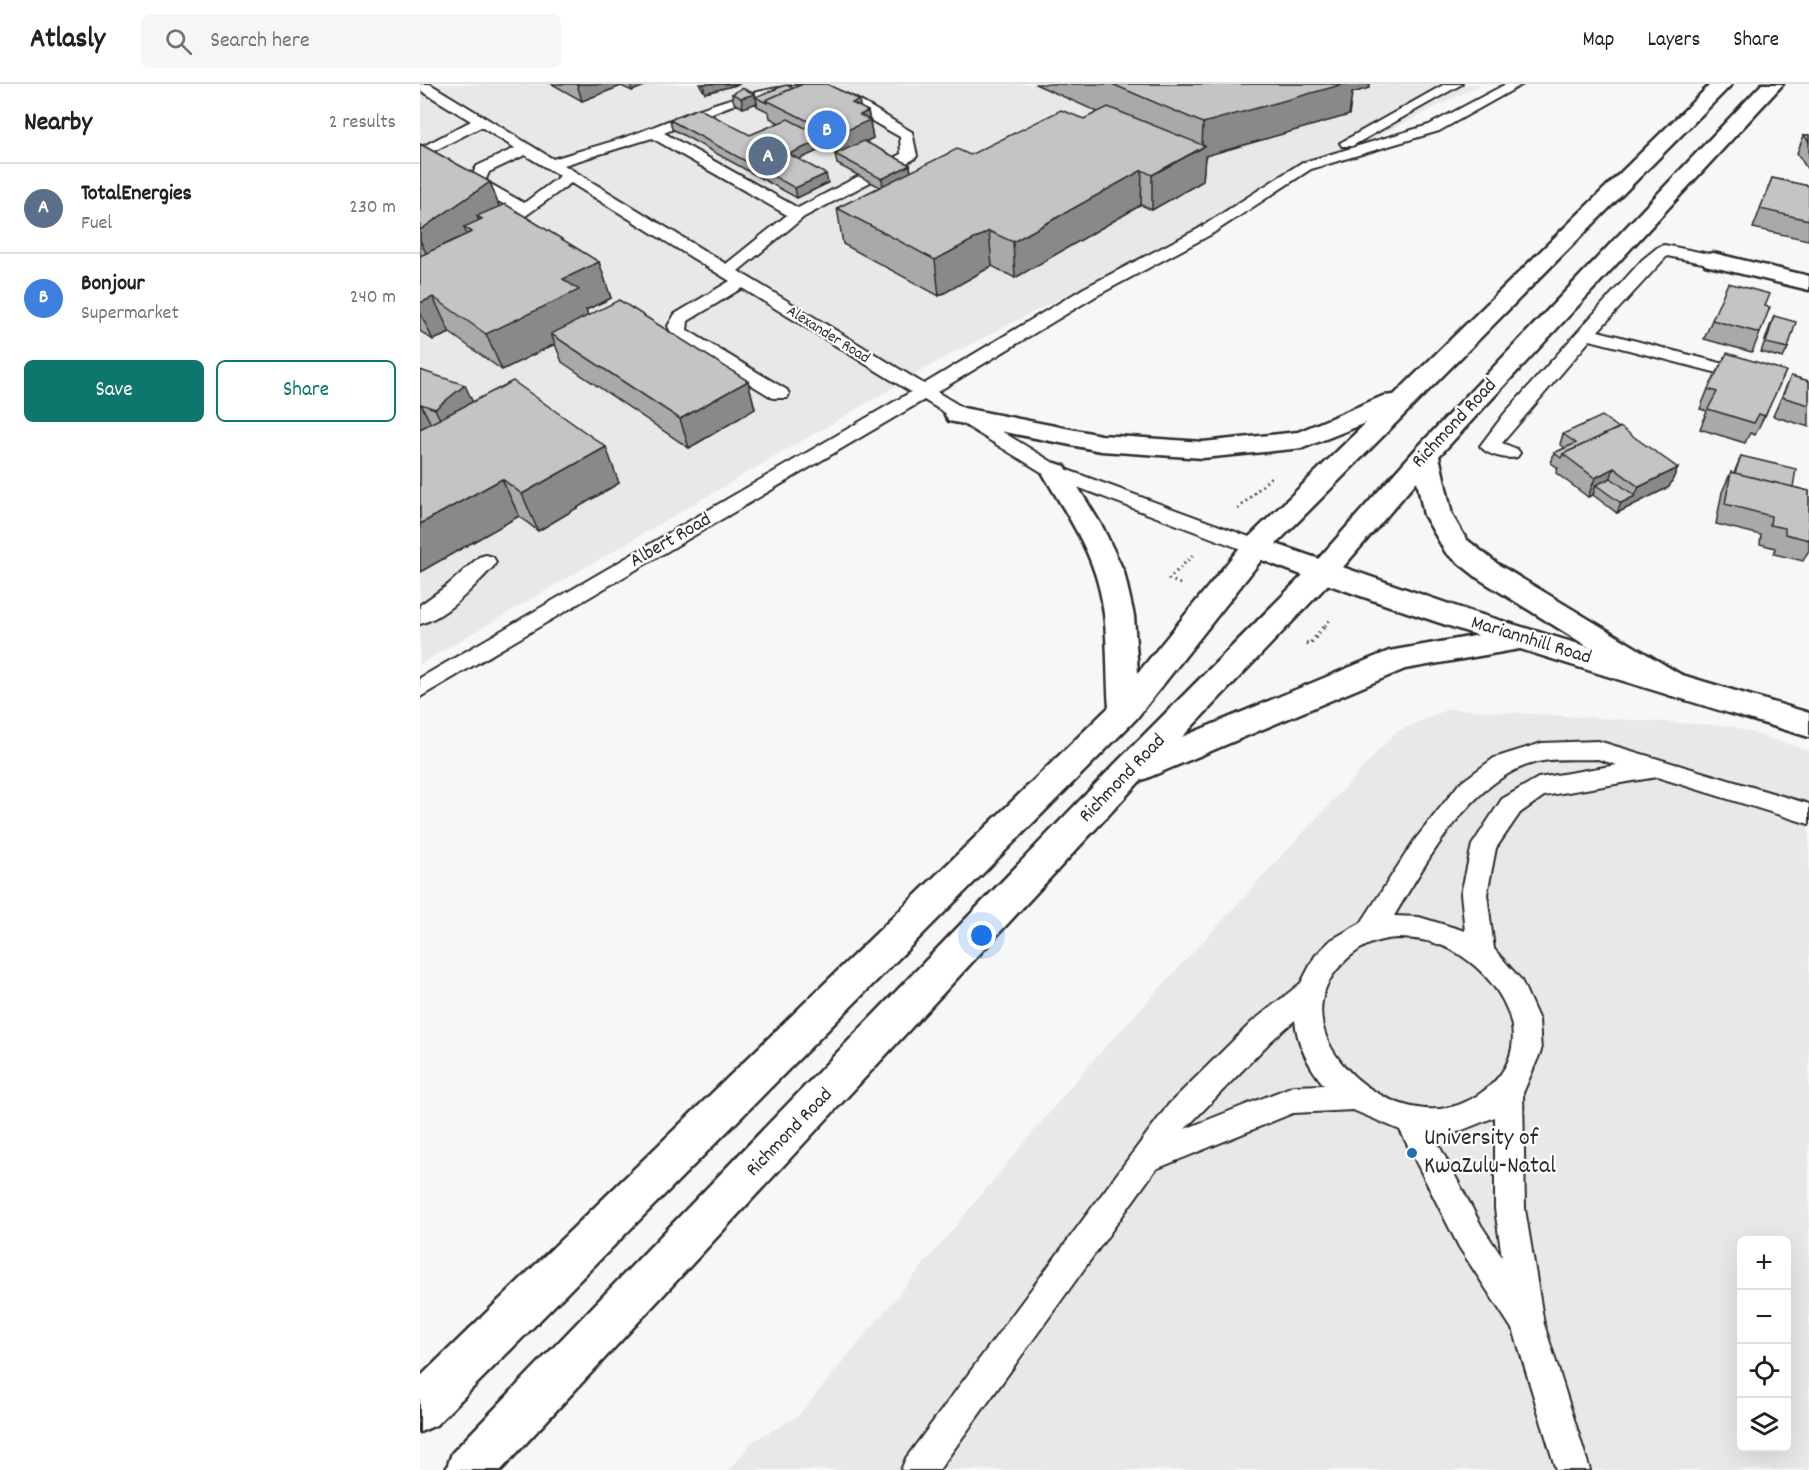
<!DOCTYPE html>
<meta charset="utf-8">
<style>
:root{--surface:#fff;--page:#f6f6f6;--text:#202124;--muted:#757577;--line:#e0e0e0;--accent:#0f766e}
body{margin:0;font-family:Dekko,sans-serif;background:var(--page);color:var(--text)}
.controls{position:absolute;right:18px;bottom:18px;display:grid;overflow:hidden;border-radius:9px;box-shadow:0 6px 24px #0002}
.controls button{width:54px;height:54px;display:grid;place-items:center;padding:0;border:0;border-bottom:2px solid var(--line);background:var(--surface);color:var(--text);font:30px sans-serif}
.you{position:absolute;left:562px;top:852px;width:21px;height:21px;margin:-15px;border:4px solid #fff;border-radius:50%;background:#1a73e8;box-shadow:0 0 0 9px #1a73e833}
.badge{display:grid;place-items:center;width:39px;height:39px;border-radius:50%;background:var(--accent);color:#fff;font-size:20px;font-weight:700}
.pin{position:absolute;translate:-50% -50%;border:3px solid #fff;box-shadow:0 2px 6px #0006}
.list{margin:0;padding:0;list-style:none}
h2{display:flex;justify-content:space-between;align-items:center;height:78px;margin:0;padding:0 24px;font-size:26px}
h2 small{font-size:20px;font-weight:400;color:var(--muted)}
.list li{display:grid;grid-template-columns:39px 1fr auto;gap:18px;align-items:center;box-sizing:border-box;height:90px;padding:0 24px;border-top:2px solid var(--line)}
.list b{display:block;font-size:22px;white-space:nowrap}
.list p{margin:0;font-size:20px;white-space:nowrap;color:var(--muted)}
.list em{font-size:20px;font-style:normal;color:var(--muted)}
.actions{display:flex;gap:12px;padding:18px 24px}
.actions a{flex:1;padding:14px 0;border:2px solid var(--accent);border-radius:9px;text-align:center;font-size:21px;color:var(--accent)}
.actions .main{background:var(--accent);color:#fff}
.icon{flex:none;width:33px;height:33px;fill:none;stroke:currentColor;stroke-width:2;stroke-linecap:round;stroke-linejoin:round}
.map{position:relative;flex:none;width:1389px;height:1386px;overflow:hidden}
header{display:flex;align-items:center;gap:36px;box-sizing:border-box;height:84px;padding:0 30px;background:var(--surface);border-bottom:2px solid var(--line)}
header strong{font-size:28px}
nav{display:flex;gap:33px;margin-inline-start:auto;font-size:21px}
.search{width:420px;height:54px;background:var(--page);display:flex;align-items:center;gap:15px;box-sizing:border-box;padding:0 21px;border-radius:9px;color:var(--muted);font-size:22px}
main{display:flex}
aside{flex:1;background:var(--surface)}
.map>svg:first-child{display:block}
.built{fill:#e8e8e8;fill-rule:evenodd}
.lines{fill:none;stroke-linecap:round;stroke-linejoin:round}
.lane-casing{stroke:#2b2b2b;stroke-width:4}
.street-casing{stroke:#2b2b2b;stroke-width:5}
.secondary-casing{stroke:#2b2b2b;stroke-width:5}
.highway-casing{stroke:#2b2b2b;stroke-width:5}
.path-far1{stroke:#2b2b2b;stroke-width:3;stroke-dasharray:1.5 4;stroke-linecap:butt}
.path{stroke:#2b2b2b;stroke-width:4;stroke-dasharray:1.5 4.5;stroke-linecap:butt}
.lane{fill:#fff;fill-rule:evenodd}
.street{fill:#fff;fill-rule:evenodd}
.secondary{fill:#fff;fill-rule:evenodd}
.highway{fill:#fff;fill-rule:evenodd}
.wall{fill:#a9a9a9;stroke:#2b2b2b;stroke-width:1.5}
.shaded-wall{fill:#898989;stroke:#2b2b2b;stroke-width:1.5}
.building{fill:#c4c4c4;stroke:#2b2b2b;stroke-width:1.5}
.poi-dot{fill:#1f6fb2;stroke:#fff;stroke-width:2}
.labels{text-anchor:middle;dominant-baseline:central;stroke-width:4.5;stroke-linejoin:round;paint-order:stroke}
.far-street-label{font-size:16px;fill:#2b2b2b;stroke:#fff}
.street-label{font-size:20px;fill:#2b2b2b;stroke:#fff}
.near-poi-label{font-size:24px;fill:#2b2b2b;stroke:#fff;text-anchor:start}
</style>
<header>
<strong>Atlasly</strong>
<div class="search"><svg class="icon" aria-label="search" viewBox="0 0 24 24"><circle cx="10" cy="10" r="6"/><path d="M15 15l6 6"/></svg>Search here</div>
<nav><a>Map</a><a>Layers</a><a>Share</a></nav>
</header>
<main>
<aside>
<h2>Nearby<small>2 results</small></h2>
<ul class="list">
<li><span class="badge" style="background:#5c6f8a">A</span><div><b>TotalEnergies</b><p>Fuel</p></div><em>230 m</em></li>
<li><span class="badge" style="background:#3f7fe0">B</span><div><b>Bonjour</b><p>Supermarket</p></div><em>240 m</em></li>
</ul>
<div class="actions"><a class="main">Save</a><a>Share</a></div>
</aside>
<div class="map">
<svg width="1389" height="1386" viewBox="0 0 1389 1386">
<rect width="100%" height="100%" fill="#f7f7f7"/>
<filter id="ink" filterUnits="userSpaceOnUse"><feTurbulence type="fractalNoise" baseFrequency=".0167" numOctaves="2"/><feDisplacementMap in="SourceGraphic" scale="12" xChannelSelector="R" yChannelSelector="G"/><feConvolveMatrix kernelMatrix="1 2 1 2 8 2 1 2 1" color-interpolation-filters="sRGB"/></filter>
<g filter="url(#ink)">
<!-- built -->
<path class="built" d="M0,0H1061L529,271L0,580Z
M1028,625L1311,642L1389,667V1386H310L332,1358L378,1332L668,982L976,648ZM1322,1156H1366V1364H1322Z"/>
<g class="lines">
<!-- lane casing -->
<g class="lane-casing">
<path id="lane" d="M0,0H10L133,75C164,65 195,58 225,46C278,25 339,0 399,1C432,8 463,31 492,48L497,72L494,75L384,133L318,187L504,300L664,204L778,145L881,79L1009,41L1086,0H1103L1019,47L891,85L790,151L676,212L517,308L642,384L843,458L846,463L843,468H829L628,392L504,316L0,613V594L491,308L322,204L268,237L267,246L367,306L369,310L367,314H353L253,253L248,242L255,230L310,197L151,99L79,151H67L65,148L67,145L94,126L55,104L50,95L57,82L95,64L61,43L0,74V64L51,37L0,6ZM384,6L417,17L480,53L481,70L378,124L244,49C291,30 333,8 384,6ZM232,54L367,131L306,180L144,81ZM105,71L140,92L104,119L67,98L66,95L69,88Z
M1025,0H1042L932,62H922L920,59Z
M1244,161L1299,172L1301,176L1293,181L1247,172L1178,247L1331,287L1334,291L1331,295L1325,296L1170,256L1082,359L1097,365L1100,369L1097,373C1086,376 1067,371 1060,362L1085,329L1222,176L1238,163Z
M66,471L73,473L76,478L73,483C53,503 28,532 0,540V521L28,501L59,473Z
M1178,657L1389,720V740L1237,693L1124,712L1100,729L1076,764L1067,810L1074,865L1101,896L1119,936L1121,967L1103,1009L1105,1125L1124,1240L1170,1386H1136L1094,1248L1039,1163L980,1046L933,1026L873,1029L736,1085L519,1386H481L486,1374L749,1020L832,938L881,899L895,872L911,856L941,839L994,757L1039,700L1074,674L1122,659ZM1178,675L1197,681L1118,694L1082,715L1052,761L1041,810L1045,847L999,833L974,832C1007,778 1054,688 1123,677C1140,674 1160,676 1178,675ZM977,854C995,854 1014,857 1030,865C1080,891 1119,956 1071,1001C1059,1012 1043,1021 1027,1024C956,1037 859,946 921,881C937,864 954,855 977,854ZM875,936C877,960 889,983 904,1001L873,1002L765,1045L852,956ZM1075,1033V1125L1082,1173L1061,1141L1014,1052L1030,1051Z"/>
</g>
<!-- street casing -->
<g class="street-casing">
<path id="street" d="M1293,169L1389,192V206L1285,181L1282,176L1285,171Z"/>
</g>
<!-- secondary casing -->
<g class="secondary-casing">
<path id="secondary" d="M836,453L1052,528L1389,629V653C1200,596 1011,541 826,470L822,463L826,456Z"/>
</g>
<!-- highway casing -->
<g class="highway-casing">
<path id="highway" d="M1291,0H1312L846,470L716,635L16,1341L0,1348V1293L689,623C686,584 689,542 679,503C669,461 643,425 622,388L625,382L635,379L645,382L683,444L704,488L714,532L718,589L826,456L946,339L883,364L783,374L681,367L529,337L525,331L529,325L538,323L681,351L783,358L878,348L963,312L974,311Z
M1342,0H1363L1019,372L1032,431L1046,455L1079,481L1263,592L1268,600L1263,608L1252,612L1241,608L1059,495L1026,469L1004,431L997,397L912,496L762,653L969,567L1100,544L1111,547L1115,555L1111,563L985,585L720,697L81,1386H26L32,1369L693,682L892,482L996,365Z"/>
</g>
<!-- path-far1 -->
<path class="path-far1" d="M818,425L851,393
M760,500L749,495L773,471
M905,542L911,535"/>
<!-- path -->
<path class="path" d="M886,559L890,560L906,540"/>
<!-- lane -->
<use href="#lane" class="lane"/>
<!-- street -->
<use href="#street" class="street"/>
<!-- secondary -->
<use href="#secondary" class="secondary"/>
<!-- highway -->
<use href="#highway" class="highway"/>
</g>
<!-- wall -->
<path class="wall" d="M132,0H229L212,7L201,2L162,17Z
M279,0H320L285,9Z
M615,0H950L949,4L932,9L929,31L785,72L783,97L732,126L721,121L595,194L572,182L519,212L423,160L417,124L460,103L417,80L415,70L418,69L406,63L379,75L408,99L377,114L252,45L250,36L330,51L359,39L350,34L349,28L337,22V19L323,24L314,19L312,10L336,13L373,4L441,24L448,27L453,54L445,58L490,81L491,88L550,71L664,35L678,28Z
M1384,51H1389V88L1377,69Z
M0,60L70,98L79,123L179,178L191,214L166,226L168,231L328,297L335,325L269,364L142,278L135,260L82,286L30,249L13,256L0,247Z
M1352,94L1389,102V154L1388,156L1333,144Z
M1345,222L1340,249L1332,268L1284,255L1292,236Z
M1354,232L1368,264L1363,274L1341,268L1350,242Z
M0,286L53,318L199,399L118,447L99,432L0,488Z
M1366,287L1335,351L1330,349L1325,359L1280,345L1287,327L1280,325L1288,305Z
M1371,292L1389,297V343L1353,332Z
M1143,350L1258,384L1249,403L1197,429L1173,411L1168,413L1136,389L1138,384L1131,379L1134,369L1145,364L1140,360Z
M1321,372L1373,403L1389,407V466L1383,477L1354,470L1355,464L1340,460L1341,451L1296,440L1302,408L1311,388L1314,389Z"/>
<!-- shaded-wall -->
<path class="shaded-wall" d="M157,0H201V2L162,17Z
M210,0H229L212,7Z
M283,0H320L285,9Z
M910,0H950L949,4L932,9L929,31L785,72L783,97L732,126V91L782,64L783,39Z
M335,10L337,19L323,24L321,14Z
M439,16L442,30L448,27L453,54L419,70L416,51L432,19Z
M405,54L406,63L371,79L369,70Z
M490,81L491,91L463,104L462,95Z
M722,86L721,121L595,194L593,158Z
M406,90L408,99L377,114L375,104Z
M70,98L83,133L62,135L57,132L63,148L44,143L50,158L13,184L0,156V146Z
M569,147L572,182L519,212L515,176Z
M179,178L191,214L166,226L171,242L131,250L135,260L82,286L66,250L143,195Z
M13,213L30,249L13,256L0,228V219Z
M328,297L335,325L269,364L260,335Z
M45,301L58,330L29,353L15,325Z
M0,320H1L15,348L0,360Z
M186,363L199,399L118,447L102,410Z
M1194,384L1187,404L1176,401L1173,411L1168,413L1175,394Z
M1258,384L1249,403L1197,429L1201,419L1215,412L1219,403Z
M82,395L99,432L0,488V440Z"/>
<!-- building -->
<path class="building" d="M383,0H407L439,16L432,19L448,27L440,31L450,36L416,51L346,16Z
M692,0H924L783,39Z
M366,1L373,4L346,16L347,19L335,13Z
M322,4L335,10L321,14L312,10Z
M688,23L785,62L732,91L722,86L593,158L569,147L515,176L417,124L537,65L550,71L641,26L664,35Z
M278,24L330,51L368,35L405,54L369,70L406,90L375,104L250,36Z
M1384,51H1389V58Z
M444,57L490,81L462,95L415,70Z
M0,60L70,98L0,146Z
M1352,94L1389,102V136L1340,125Z
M85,120L179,178L143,195L159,206L66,250L13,213L0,219V172L52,148L44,143L62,135L57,132Z
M1308,199L1350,210L1345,222L1350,223L1340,249L1292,236Z
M199,216L328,297L260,335L131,250Z
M1354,232L1376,238L1368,264L1346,259Z
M1307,269L1366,287L1345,332L1339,330L1334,339L1288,325L1297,308L1288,305Z
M0,286L45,301L15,325L1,320H0Z
M1371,292L1389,297V321L1362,313Z
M93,297L186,363L102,410L82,395L0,440V345Z
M1182,332L1199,344L1143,370L1141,374L1134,369L1156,359L1143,350Z
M1200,343L1258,384L1219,403L1194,384L1175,394L1143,370Z
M1321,372L1376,385L1373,403L1315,389Z
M1311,388L1389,407V456L1365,450V444L1350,441L1351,432L1305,420Z
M1191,394L1215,412L1201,419L1176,401Z"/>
</g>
<!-- markers -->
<circle class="poi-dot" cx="992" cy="1069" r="6"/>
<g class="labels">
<!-- far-street labels -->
<g class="far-street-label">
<text transform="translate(408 251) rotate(32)">Alexander Road</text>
</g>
<!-- street labels -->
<g class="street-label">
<text transform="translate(1035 340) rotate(-47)">Richmond Road</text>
<text transform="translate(251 457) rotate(-30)">Albert Road</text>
<text transform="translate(1111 557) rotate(17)">Mariannhill Road</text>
<text transform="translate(703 695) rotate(-46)">Richmond Road</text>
<text transform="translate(370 1049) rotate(-46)">Richmond Road</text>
</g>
<!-- near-poi labels -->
<g class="near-poi-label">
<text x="1004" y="1055">University of<tspan x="1004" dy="28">KwaZulu-Natal</tspan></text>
</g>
</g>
</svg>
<div class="controls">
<button>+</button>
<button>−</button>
<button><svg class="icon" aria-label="locate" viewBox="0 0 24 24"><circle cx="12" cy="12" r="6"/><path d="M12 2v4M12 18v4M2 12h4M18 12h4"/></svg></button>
<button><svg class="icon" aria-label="layers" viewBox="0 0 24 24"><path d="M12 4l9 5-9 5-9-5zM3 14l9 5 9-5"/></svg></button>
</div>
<div class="you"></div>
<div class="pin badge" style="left:348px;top:72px;background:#5c6f8a">A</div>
<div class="pin badge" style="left:407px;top:46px;background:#3f7fe0">B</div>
</div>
</main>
